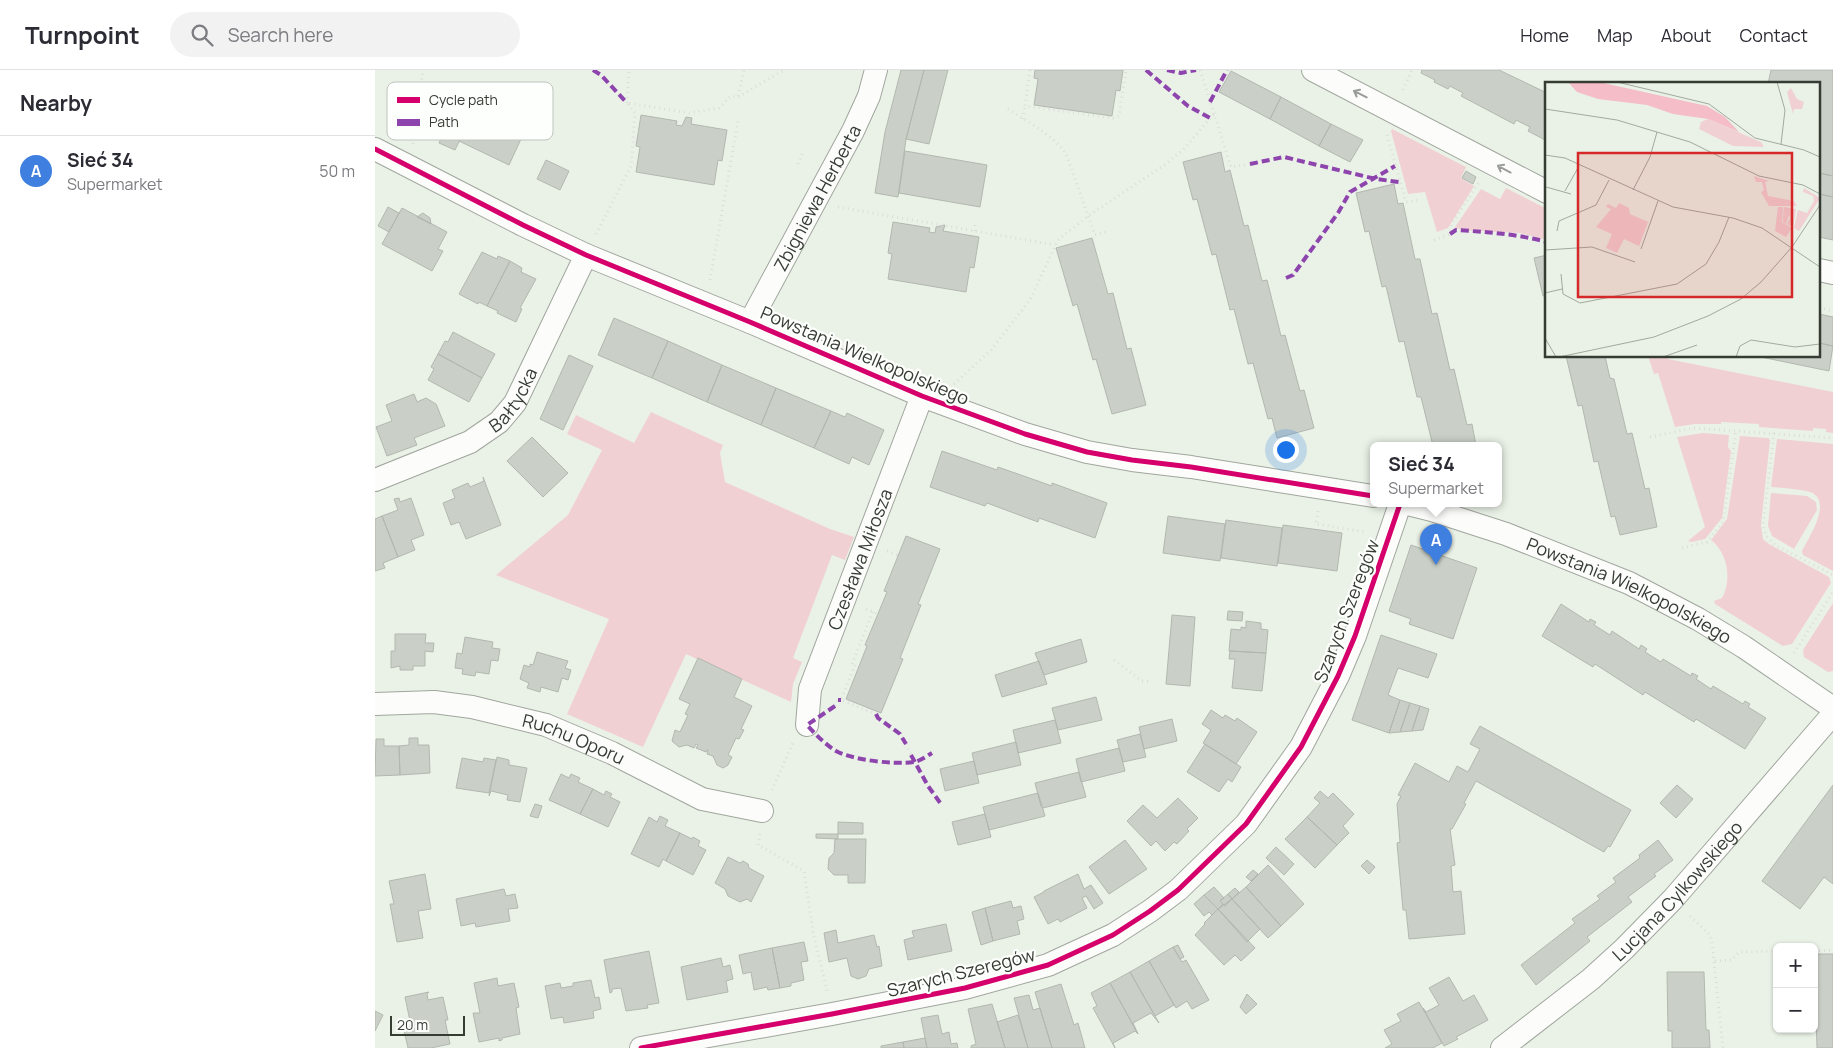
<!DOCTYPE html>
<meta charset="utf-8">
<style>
:root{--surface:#fff;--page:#f2f2f3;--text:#2b2b33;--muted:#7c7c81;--line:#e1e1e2;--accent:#757c73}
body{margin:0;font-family:Manrope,sans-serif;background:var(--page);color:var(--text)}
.controls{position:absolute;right:15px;bottom:15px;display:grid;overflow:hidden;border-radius:8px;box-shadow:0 1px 4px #0004}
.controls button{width:45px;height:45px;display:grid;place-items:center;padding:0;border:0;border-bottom:1px solid var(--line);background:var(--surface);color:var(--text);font:25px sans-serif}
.scale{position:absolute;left:15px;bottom:12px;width:75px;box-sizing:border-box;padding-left:5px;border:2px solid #363c34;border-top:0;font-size:14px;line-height:18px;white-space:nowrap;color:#363c34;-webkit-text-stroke:4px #fcfffb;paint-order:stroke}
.you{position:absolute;left:910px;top:379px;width:18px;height:18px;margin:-12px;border:4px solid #fff;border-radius:50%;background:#1a73e8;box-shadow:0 0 0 8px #1a73e833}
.badge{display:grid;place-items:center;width:32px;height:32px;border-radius:50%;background:var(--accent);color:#fff;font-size:16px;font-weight:700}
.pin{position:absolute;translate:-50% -41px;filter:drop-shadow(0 1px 2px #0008)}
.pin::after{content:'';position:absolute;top:26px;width:18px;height:15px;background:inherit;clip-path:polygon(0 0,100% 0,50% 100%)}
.popup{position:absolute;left:995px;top:372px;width:132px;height:65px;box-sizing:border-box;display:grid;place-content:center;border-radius:8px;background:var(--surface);filter:drop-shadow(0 1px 4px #0005);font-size:16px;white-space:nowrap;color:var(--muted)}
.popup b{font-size:19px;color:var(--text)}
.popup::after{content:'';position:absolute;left:50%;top:100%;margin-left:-10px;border:10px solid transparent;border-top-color:var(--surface)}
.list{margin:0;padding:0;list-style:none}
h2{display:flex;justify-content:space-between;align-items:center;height:65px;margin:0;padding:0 20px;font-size:21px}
h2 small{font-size:16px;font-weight:400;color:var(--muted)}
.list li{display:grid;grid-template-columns:32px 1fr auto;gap:15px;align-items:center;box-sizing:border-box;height:70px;padding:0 20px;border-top:1px solid var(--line)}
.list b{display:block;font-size:19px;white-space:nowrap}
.list p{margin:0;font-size:16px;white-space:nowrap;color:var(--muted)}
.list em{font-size:16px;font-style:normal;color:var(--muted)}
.icon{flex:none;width:28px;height:28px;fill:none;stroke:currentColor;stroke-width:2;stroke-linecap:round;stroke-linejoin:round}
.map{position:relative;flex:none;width:1458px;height:978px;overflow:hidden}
header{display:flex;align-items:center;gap:30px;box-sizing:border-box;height:70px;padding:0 25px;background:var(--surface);border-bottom:1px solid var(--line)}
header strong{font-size:24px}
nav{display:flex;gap:28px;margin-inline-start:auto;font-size:18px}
.search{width:350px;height:45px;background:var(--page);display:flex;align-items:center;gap:12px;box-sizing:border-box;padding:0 18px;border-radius:28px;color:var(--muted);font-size:19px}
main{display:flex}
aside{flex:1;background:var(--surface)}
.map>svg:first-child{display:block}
.green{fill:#f1d0d4}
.building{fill:#cad0c8;stroke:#b2b8af}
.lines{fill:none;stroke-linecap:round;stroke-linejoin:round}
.street-casing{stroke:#a0a69d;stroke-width:24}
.path{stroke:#dbddd9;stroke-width:3;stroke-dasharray:1 4;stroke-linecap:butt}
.street{stroke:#fcfdfb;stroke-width:22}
.quiet{stroke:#8e44ad;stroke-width:4;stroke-dasharray:8 4;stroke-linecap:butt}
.cycleway-casing{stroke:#fcfffb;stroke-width:8}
.cycleway{stroke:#d6006c;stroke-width:5}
.oneway{stroke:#999c98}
.labels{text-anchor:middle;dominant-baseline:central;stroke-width:4.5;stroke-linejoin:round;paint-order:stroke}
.street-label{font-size:18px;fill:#363c34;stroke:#fcfffb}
.inset-road{fill:none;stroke:#a2a99f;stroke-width:1}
.view{fill:#d62828;fill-opacity:0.15;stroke:#d62828;stroke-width:2.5}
.inset-edge{fill:none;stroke:#363c34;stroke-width:2.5}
.key{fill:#fcfffb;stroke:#c1c4bf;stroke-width:1}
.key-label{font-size:14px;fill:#363c34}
</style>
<header>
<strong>Turnpoint</strong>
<div class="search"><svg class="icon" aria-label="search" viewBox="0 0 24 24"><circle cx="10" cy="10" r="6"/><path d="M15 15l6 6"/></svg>Search here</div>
<nav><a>Home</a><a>Map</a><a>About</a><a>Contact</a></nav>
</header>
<main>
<aside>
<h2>Nearby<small></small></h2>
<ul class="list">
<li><span class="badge" style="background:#3f7fe0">A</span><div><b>Sieć 34</b><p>Supermarket</p></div><em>50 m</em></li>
</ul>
</aside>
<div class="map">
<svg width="1458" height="978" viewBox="0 0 1458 978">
<rect width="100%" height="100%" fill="#eaf2e7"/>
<!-- green -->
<path class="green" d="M1017,59L1091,97L1086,108L1099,116L1073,158L1062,162L1050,122L1033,124L1016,61Z
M1131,118L1172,139V170L1145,163L1087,160L1080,157L1106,119L1125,129Z
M1273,286H1291L1293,289L1458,322V363L1451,362V359L1438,358V361L1384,357V354L1346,352V354H1320L1300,357L1283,303L1279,304Z
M276,342L348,375L345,383L350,412L455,459L479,467L470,490L457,485L418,588L427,592L418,614L416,632L311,584L268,677L192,644L234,549L121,505L193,445L227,380L192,364L201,345L259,373Z
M1328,363L1354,365L1353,377L1356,381L1347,448L1330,469L1317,472L1313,471L1330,457L1302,367Z
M1365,366L1393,368L1395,370L1386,455L1388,469L1394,474L1454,507L1456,513L1417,574L1408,576L1340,534L1339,531L1347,528C1357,510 1353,483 1336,470L1352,449Z
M1402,369L1458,374V501L1428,485L1427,481C1435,466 1458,430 1435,422C1423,419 1409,418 1396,417Z
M1396,423L1432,426L1441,432L1442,440L1419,479L1397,466L1393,456Z
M1458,533V601L1453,602L1429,587L1428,580Z"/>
<!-- building -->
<path class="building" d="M526,0H549L531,69L523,127L500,123L510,62Z
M549,0H573L554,74L531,69Z
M660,0H748L745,21L741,20L737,46L659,35L663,9L659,8Z
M1047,0H1124L1172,23V71L1153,61L1155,57L1141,50L1139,54L1086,26L1088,23L1075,16L1073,19L1059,12L1060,10L1046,3Z
M1396,0H1458V106L1444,103V14H1393Z
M856,1L906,27L895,49L844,22Z
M906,27L956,54L944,76L895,49Z
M84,31L100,39L80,80L64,73Z
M266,45L302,51L301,55L307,56L311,47L317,48L316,54L352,60L347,91L343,90L339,115L261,102L265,77L261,76Z
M97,46L146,69L134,95L84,71Z
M956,54L988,70L975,92L944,76Z
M530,81L612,95L605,137L524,123Z
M846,82L850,102L855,100L869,156L873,155L887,211L892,210L906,266L910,265L925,321L929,320L939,358L902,368L897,348L893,349L878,293L873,294L859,239L855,240L841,184L837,185L822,129L818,130L808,92Z
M171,90L194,101L185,120L162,109Z
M1091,101L1101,107L1098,114L1087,108Z
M1444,103L1458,106V127L1444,124Z
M1019,114L1023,134L1028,133L1040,189H1045L1057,244L1062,243L1075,300L1079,299L1092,355L1097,354L1101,376H1058L1046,327H1042L1029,271L1024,272L1011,216L1007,217L994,161L990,162L981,123Z
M1444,124L1458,127V170L1444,167Z
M13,137L24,143L14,162L3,156Z
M27,138L72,162L63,179L68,181L57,201L7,174Z
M48,143L55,148L56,154L42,147Z
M518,152L555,158L554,162L560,163L561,157L570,155L568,161L604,167L599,198L595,197L591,222L513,209L517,184L513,183Z
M717,168L733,224L738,223L752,279L756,278L771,335L737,344L721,289L718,290L702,234L698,236L681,178Z
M107,182L122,189L123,186L135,191L112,236L104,232L103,234L84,224Z
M1172,185V225L1168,226L1159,188Z
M135,191L147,198L146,202L161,209L145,238L147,239L141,252L122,243L123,241L112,236Z
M1444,244L1458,247V276L1444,273Z
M239,248L293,271L277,308L223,285Z
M78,262L120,284L107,308L63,284L70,271L73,272Z
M293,271L347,295L332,332L277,308Z
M1444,273L1458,276L1454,301L1381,286H1444Z
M63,284L107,308L94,332L53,310L59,299L56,297Z
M194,285L218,296L188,360L165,349Z
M1191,286H1230L1235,308L1239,309L1252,364L1257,363L1270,419L1274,418L1282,457L1245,465L1240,446L1236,447L1223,391L1219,392L1207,335L1203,336Z
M347,295L401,318L386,355L332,332Z
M401,318L456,341L439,378L386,355Z
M39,324L42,332L51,328L61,334L70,356L39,368L42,375L12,386L1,357L17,351L11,335Z
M456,341L470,347L472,343L509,360L494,395L477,387L474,394L439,378Z
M157,367L193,403L168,427L132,391Z
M567,381L622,400L623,397L677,416V413L732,433L720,468L664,448L663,452L612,433L610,436L555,417Z
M108,407L126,455L91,469L84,452L76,455L68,433L80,428L77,420L93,413L95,417L109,411Z
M24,428L25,432L36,428L49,465L36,470L40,480L23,487L7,446L23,440L19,429Z
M7,446L23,487L8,493L10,498L0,501V449Z
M793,446L850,454L845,491L788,483Z
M851,450L907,458L902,496L846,488Z
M908,455L967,463L962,501L903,493Z
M531,466L565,479L543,534L546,535L525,588L528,589L506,643L471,629L492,576L490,575L512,522L509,521Z
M1036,475L1102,498L1078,569L1034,554L1036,549L1014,541Z
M1186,534L1214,552L1215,549L1221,552L1219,555L1235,565L1237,561L1264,579L1266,575L1272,579L1270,582L1286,592L1288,589L1316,606L1317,603L1323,606L1321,609L1336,619L1338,616L1368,634L1370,631L1375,634L1373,637L1391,648L1370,679L1321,649L1319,652L1270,622L1268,625L1220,594L1218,597L1167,566Z
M853,541L868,542L867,551L852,550Z
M797,545L820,547L815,616L791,614Z
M871,551L886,553V559L893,560L891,583L854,581L856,559L866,560V557L871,558Z
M20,564H51L50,573H59L58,582L50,581V596H38V600H25V596L16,598V581H20Z
M1006,565L1062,584L1053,608L1023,598L1013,625L1025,630L1014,663L977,650Z
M90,567L118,572L117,578L125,579L123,591L116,590L114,604L101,602L100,606L87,604L88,599L80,598L82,583L87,584Z
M706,569L712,592L669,605L660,583Z
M855,581L891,583L887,621L857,618L860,589H854Z
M162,582L193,591L190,598L196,600L193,610L187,608L183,622L166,617L165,622L152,618L154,613L145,609L149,595L155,597V594L158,595Z
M323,588L367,609L359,627L377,636L366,659L369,660L364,669L361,668L353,685L357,687L353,695L348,698L342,695L338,686L332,684L333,680H332L331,682L321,678L323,675L321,674L319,678L312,675L304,677L297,671L300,660L305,662L313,645L310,644L315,634L304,629Z
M664,591L672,614L627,627L620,605Z
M721,627L727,650L683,660L677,638Z
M1025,630L1035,633L1025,662L1014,663Z
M1035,633L1045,636L1037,661L1025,662Z
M1045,636L1054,639L1048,660L1037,661Z
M836,640L848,648L850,645L860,651L862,648L882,662L861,694L828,673L836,660L827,654Z
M797,649L802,671L769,679L764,657Z
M680,650L686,673L643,683L638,660Z
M1105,656L1256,740L1235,777L1233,776L1229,782L1101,711L1089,733L1091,734L1077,759H1075L1080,795L1076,796L1078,822L1086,821L1090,864L1034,869L1031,840H1028L1022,773L1025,772L1022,734L1026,726L1023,725L1040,693L1074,712L1082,696L1093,702L1105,679L1095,674Z
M765,664L771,687L748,692L742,670Z
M34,668H43V675H54L55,703L25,705L24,676L34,675Z
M1,669H9V676H24L25,705L0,706Z
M641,672L646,695L602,705L597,683Z
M830,674L866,697L857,712L853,709L844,722L812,702Z
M744,678L750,701L706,712L701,689Z
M122,687L134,690V695L152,698L145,732L132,730L133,725L116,721L114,726Z
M87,688L108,692L109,688L121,690L114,723L81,718Z
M599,691L604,713L570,721L565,699Z
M704,702L711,727L668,738L666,736L660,713Z
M186,704L194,708L196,704L205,708L203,712L218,719L205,744L174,730Z
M1302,715L1318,729L1301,748L1285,733Z
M1458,715V814L1449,807L1425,839L1387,811Z
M218,719L229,725L231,721L237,724L235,727L245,732L233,757L205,744Z
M945,721L953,728L958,723L979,744L968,756L974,763L962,775L932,747L945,733L939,728Z
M663,723L670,746L614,760L608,737Z
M803,728L823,748L812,759L814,761L802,774L799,772L790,781L781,771L776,776L752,751L768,735L782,748Z
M160,734L167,736L163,748L155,746Z
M610,744L616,767L583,775L577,752Z
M285,746L293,750L290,756L305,763L291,791L288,789L284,797L256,784L274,747L282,752Z
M932,747L962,775L940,798L910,769Z
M463,752L488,753V764H463Z
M305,763L317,769L318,767L325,771L323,776L331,780L318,805L291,791Z
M441,764H463V769L441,768Z
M460,769H491L490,813H473V805H459L453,799L454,788L459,783Z
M750,770L772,799L734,824L714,797Z
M1283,770L1298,790L1279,804L1281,806L1253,827L1257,832L1212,867L1215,871L1161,915L1146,895L1200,853L1197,849L1225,829L1222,826L1241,812L1238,808L1265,788L1264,785Z
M901,777L919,794L909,805L891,788Z
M353,787L365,793L368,791L373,794L374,798L389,806L376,832L372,829L365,832L353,826L350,819L340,813Z
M992,790L1000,797L994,804L986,796Z
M893,795L929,834L906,856L871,817Z
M878,800L883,804L876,811L871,807Z
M50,804L56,839L43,841L48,868L22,872L15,834H19L14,811Z
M703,804L709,819L716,815L728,833L719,839L711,826L707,828L712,838L685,852L683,849L673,854L659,827L669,822V821Z
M839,817L849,828L845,831L848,834L843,839L829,825Z
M871,817L906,856L893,868L857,829Z
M860,818L864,822L857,829L853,824Z
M129,819L131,826L140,824L143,838L133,839L135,851L101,857L100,853L86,856L81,829Z
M853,824L857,829L850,836L845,831Z
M829,825L843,839L837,845L834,842L829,846L819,834Z
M857,829L885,859L872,872L843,839Z
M636,831L638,838L646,836L649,849L642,851L645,864L618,871L610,838Z
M610,838L618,871L606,875L597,842Z
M843,839L880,878L866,891L860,885L849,895L820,865L830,854L829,853Z
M571,854L577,881L533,890L529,870L539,867L537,861Z
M461,860L463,873L499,865L502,877L504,876L507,896L494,899L491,906L483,909L476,906L472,888L454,892L449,863Z
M429,872L433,891L426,892L429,910L416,913V916L405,918L397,878Z
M803,875L809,887L805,889L798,877Z
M798,877L807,892L811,890L834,930L817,939L812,931L801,938L774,891Z
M397,878L405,918L393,920L392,917L379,920L376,902L368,904L364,885Z
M274,881L284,933L272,935L273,938L251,941L246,918L237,919V922L235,923L229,890Z
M1439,884H1458V978H1442Z
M346,888L348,897L355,895L358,909L351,911L353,922L312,930L306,897Z
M774,891L799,935L780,946L755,902Z
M755,902L784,953L776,943L758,953L763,964L735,913Z
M1292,902H1329L1331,960H1334L1335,978H1297V961H1293Z
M1074,907L1088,931L1099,925L1113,950L1081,967L1083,969L1069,976L1048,938L1051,942L1064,935L1054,918Z
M122,908L123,916L139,913L144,937L141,938L145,964L127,968V970L124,971V968L104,972L98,943H105L99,913Z
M216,910L220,928L224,927L226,939L218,941L219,948L189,953L188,947L176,949L170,916L185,913L186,918L198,916V913Z
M735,913L763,964L760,961L738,973L740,978L718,938L722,936L716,923Z
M686,914L699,955L703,953L710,978H677L660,922Z
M54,922L52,924L53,930L68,927L73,950H70L75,974L56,978H33L28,956H36L30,927Z
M872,924L882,934L871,944L865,937Z
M654,925L658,940L665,938L677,978H653L639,928Z
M1044,932L1067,973L1058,978H1010L1017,974L1009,960L1026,951L1022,944Z
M617,934L630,978H596V976L601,974L593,939Z
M0,941L8,945L0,961Z
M563,945L567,964L574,962L576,974L582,973L583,978H552L546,948Z
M643,945L653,978H630L622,952Z
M550,968L552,978H529L528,972Z
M528,972L529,978H506V976Z"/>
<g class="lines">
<!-- street casing -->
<g class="street-casing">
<g id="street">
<path d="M938,0L1172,122"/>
<path d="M0,79L148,155L211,185L375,252L547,326L650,364L712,382L757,390L816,397L998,426"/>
<path d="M1444,200L1458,203"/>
<path id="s1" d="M375,252L478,61L494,26L501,0"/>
<path id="s2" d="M0,410L95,372L124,352L140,333L211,185"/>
<path id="s3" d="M1033,434L1057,440L1131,464L1254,513L1323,549L1369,577L1458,638"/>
<path id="s4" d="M0,634L59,632L97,637L171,655L237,683L327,729L387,741"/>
<path id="s5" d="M432,655L435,619L547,326"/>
<path d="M266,978L457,944L590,918L673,895L738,865L775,841L803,820L871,754L926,677L963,606L980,566L1025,434"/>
<path id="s6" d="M1127,978L1216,909L1249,879L1298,829L1458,644"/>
</g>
</g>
<!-- path -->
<path class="path" d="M655,0L650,36L738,48L744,46L751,0
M825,0L856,97L875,94
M1028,20L1037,0
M363,26L369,0
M252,33L254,0
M633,39C653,52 677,64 691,84L720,165L734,161
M648,49L650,36
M1012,65L1031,132L1046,130
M38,74L48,0
M423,94L428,82
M463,137L680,175
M600,161V151
M221,164L256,96L260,43L252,33L314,43L344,38L356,26L363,27L409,0
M1059,170L1075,164L1076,155L1104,112
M335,210L363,51
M1444,238L1458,241
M579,314L616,280L655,230L683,170L713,146L791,94L808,80L839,44
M1399,363L1388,455L1391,466L1400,475L1458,505
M1275,367L1318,358L1458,368
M943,441L941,454L991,462
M1307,478L1332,472L1348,452L1361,361
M512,481L523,485
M491,539L503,544
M1419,583L1458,522
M739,590L767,611L777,612
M477,594L498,541
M480,595L466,630L501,644
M460,636L463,630
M531,674L536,685
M397,720L418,673
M385,764L383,775L429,801L438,862L452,921
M1315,846L1335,865L1337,872L1348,978
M1439,881L1458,880
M1340,891L1357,890L1364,882L1402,881"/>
<!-- street -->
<use href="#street" class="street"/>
<!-- quiet -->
<path class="quiet" d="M218,0L226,5L252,33
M771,0L813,36L835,48
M792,0L806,3L821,0
M835,32L852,0
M875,94L909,87L1001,109L1024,112
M1075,164L1081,160C1112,162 1142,164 1172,172
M911,208L918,205L963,143L975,122L1020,96
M463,630H466
M460,636L432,655C441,665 450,674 461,681C477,690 521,695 539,692C545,691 552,686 557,683
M501,644L503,648L525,664L531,674
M536,685L553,716L566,734"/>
<!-- cycleway casing -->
<g class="cycleway-casing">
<path id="cycleway" d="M0,79L148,155L211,185L375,252L547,326L650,364L712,382L757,390L816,397L998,426
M266,978L457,944L590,918L673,895L738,865L775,841L803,820L871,754L926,677L963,606L980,566L1025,434"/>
</g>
<!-- cycleway -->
<use href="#cycleway" class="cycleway"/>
</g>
<!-- one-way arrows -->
<defs><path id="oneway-shaft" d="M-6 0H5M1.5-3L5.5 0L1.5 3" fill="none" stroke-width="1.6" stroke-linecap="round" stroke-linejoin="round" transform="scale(1.25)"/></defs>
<g class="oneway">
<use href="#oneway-shaft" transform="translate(985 24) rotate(-153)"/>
<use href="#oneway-shaft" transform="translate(1129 99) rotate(-152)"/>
</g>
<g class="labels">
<!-- street labels -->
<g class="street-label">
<text stroke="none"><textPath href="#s1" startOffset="141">Zbigniewa Herberta</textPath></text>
<text transform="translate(490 285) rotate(23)">Powstania Wielkopolskiego</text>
<text stroke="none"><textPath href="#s2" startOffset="164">Bałtycka</textPath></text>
<text stroke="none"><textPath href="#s5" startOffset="175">Czesława Miłosza</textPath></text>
<text stroke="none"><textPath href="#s3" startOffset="238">Powstania Wielkopolskiego</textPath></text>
<text transform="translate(971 541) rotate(-69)">Szarych Szeregów</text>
<text stroke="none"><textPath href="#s4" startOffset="204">Ruchu Oporu</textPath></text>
<text stroke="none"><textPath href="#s6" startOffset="236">Lucjana Cylkowskiego</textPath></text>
<text transform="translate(586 902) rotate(-14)">Szarych Szeregów</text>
</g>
</g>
<!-- overview -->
<g transform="translate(1170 12)">
<rect width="275" height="275" fill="#eaf2e7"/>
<path d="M246,6L252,17L259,20L257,27H249L248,32L242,10ZM163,37L216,60L219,65L188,64L154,47L156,40ZM209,94L224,99L220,100L223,114L249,119L252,124H224L216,110L219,108L217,100H211ZM259,106L275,116L254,149L249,146L253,128L262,131L269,119L268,114L258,110ZM74,121L84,126L85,132L103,140L94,164L79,157L72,171L61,166L67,152L51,145L66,127L61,125L63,122L71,126ZM233,125H238L237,140L247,146L241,155L230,149ZM239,125L251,127L248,145L242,142L245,136L244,133L241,142L238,140V133H241L238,132Z" fill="#f1d0d4"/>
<path d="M23,0H54L162,24L180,35L194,50L163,37L128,32L102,23L53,17L32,10Z" fill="#f4bdc8"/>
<path class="inset-road" d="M72,0L164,22L210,56L259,68L275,75M232,0L240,28L236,62M0,27L72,38L145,60L214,94L258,103L275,112M0,73L20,76L128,125L188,136L217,146L275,185M1,105L26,112M88,108L105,75L112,50M20,109L34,84M12,149L14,139L51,123L64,98M96,167L113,119M0,168L47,165L90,180M16,192L18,212L35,221L132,202L161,182L174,160L184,135M0,211L17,207M0,256L11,275M14,275L109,255L163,234L196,217L216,200L247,165L275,123M118,275L152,263M191,275L195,264L206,258L250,265L275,262"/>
<path class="view" d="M33,71H247V215H33Z"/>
<rect width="275" height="275" class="inset-edge"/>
</g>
<!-- legend -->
<rect x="12" y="12" width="166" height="58" rx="8" class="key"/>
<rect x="22" y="27" width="23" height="6" fill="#d6006c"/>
<rect x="22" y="49" width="23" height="7" fill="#8e44ad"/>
<g class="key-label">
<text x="54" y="35">Cycle path</text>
<text x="54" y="57">Path</text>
</g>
</svg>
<div class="controls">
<button>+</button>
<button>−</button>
</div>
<div class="scale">20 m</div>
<div class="you"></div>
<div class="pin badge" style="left:1061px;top:495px;background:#3f7fe0">A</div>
<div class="popup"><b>Sieć 34</b>Supermarket</div>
</div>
</main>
